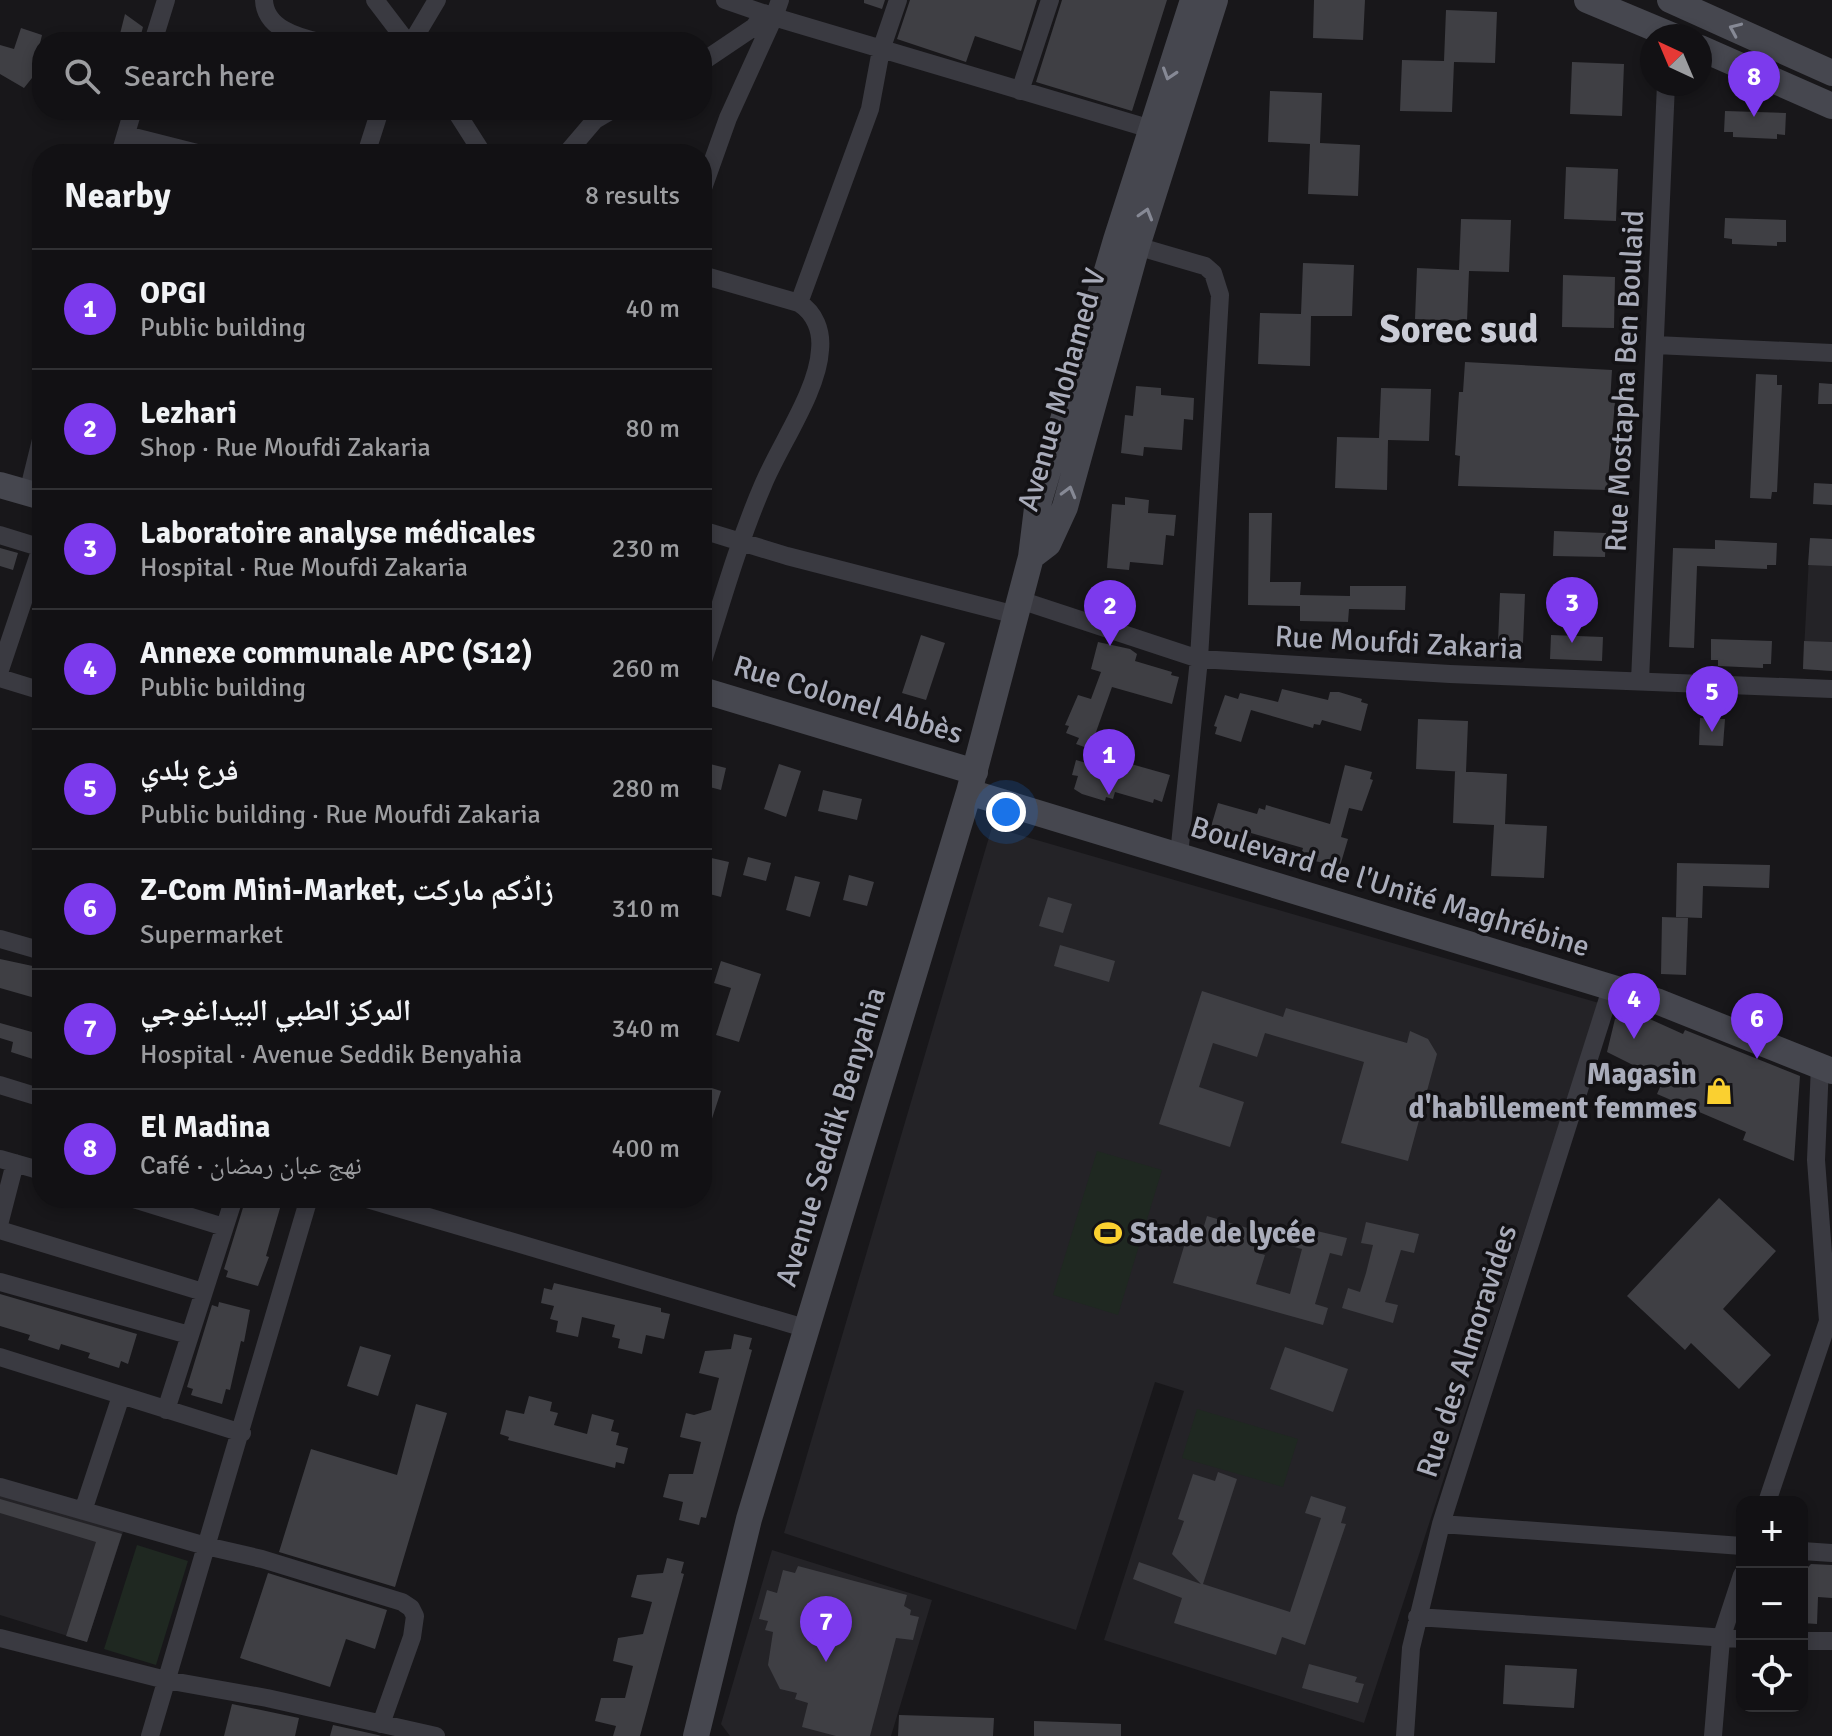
<!DOCTYPE html>
<meta charset="utf-8">
<style>
:root{--surface:#121114;--page:#1f1f22;--text:#f1f3f6;--muted:#9c9da0;--line:#313134;--accent:#7c3aed}
body{margin:0;font-family:Signika,"Noto Naskh Arabic",sans-serif;background:var(--page);color:var(--text)}
.controls{position:absolute;right:24px;bottom:24px;display:grid;overflow:hidden;border-radius:16px;box-shadow:0 4px 12px #0003}
.controls button{width:72px;height:72px;display:grid;place-items:center;padding:0;border:0;border-bottom:2px solid var(--line);background:var(--surface);color:var(--text);font:40px sans-serif}
.compass{position:absolute;left:1640px;top:24px;width:72px;height:72px;border-radius:50%;background:var(--surface);box-shadow:0 4px 12px #0003;rotate:316deg}
.you{position:absolute;left:1006px;top:812px;width:28px;height:28px;margin:-20px;border:6px solid #fff;border-radius:50%;background:#1a73e8;box-shadow:0 0 0 12px #1a73e833}
.badge{display:grid;place-items:center;width:52px;height:52px;border-radius:50%;background:var(--accent);color:#fff;font-size:26px;font-weight:700}
.pin{position:absolute;translate:-50% -66px;filter:drop-shadow(0 2px 4px #0008)}
.pin::after{content:'';position:absolute;top:42px;width:28px;height:24px;background:inherit;clip-path:polygon(0 0,100% 0,50% 100%)}
.list{margin:0;padding:0;list-style:none}
h2{display:flex;justify-content:space-between;align-items:center;height:104px;margin:0;padding:0 32px;font-size:34px}
h2 small{font-size:26px;font-weight:400;color:var(--muted)}
.list li{display:grid;grid-template-columns:52px 1fr auto;gap:24px;align-items:center;box-sizing:border-box;height:120px;padding:0 32px;border-top:2px solid var(--line)}
.list b{display:block;font-size:30px;white-space:nowrap}
.list p{margin:0;font-size:26px;white-space:nowrap;color:var(--muted)}
.list em{font-size:26px;font-style:normal;color:var(--muted)}
.icon{flex:none;width:44px;height:44px;fill:none;stroke:currentColor;stroke-width:2;stroke-linecap:round;stroke-linejoin:round}
.map{position:relative;flex:none;width:1832px;height:1736px;overflow:hidden}
.search{position:absolute;background:var(--surface);box-shadow:0 4px 12px #0003;left:32px;top:32px;width:680px;height:88px;display:flex;align-items:center;gap:20px;box-sizing:border-box;padding:0 28px;border-radius:32px;color:var(--muted);font-size:30px}
.panel{position:absolute;background:var(--surface);box-shadow:0 4px 12px #0003;left:32px;top:144px;width:680px;height:1064px;border-radius:32px}
.map>svg:first-child{display:block}
.built{fill:#242327}
.green{fill:#1f2821}
.building{fill:#3f3f44}
.lines{fill:none;stroke-linecap:round;stroke-linejoin:round}
.street{stroke:#3a3a41;stroke-width:18}
.secondary{stroke:#46474f;stroke-width:26}
.oneway{stroke:#868995}
.labels{text-anchor:middle;dominant-baseline:central;stroke-width:7;stroke-linejoin:round;paint-order:stroke}
.street-label{font-size:30px;fill:#a9acba;stroke:#131215}
.poi-label{font-size:30px;font-weight:bold;fill:#a9acba;stroke:#131215;text-anchor:end}
.district-label{font-size:38px;font-weight:bold;fill:#caccd6;stroke:#131215}
</style>
<div class="map">
<svg width="1832" height="1736" viewBox="0 0 1832 1736">
<rect width="100%" height="100%" fill="#18171a"/>
<!-- built -->
<path class="built" d="M1810,538L1832,539V671L1803,669Z
M992,827L1599,1003L1364,1723L1104,1640L1184,1391L1155,1382L1076,1630L784,1533Z
M0,1490L124,1529L87,1642L0,1615Z
M772,1550L932,1600L891,1736H730L721,1724Z"/>
<!-- green -->
<path class="green" d="M1097,1151L1162,1170L1118,1315L1053,1295Z
M1197,1409L1298,1439L1283,1487L1182,1458Z
M137,1545L188,1561L156,1665L104,1649Z"/>
<!-- building -->
<path class="building" d="M864,0H885L882,9L864,3Z
M910,0H1037L1021,51L975,36L966,62L897,39Z
M1062,0H1167L1132,111L1036,82Z
M1314,0H1365L1363,40L1313,38Z
M1446,10L1497,12L1495,63L1454,62L1452,112L1400,111L1402,60L1444,61Z
M125,14L143,27L139,42H118Z
M21,28L42,35L32,78L24,88L0,74V45L14,49Z
M1572,62L1624,64L1622,116L1570,114Z
M1270,91L1322,93L1320,143L1360,145L1358,196L1308,194L1310,144L1268,142Z
M1725,111L1786,113L1785,135L1777,134V139L1733,137V132H1724Z
M1566,167L1618,169L1616,221L1564,219Z
M1725,218L1786,220V242H1777V246L1732,244V239L1724,238Z
M1461,219L1511,220L1509,272L1469,271L1467,321L1415,319L1417,268L1459,270Z
M1303,263L1354,265L1352,316H1311L1310,366L1258,364L1260,313L1301,314Z
M1563,275L1615,277L1614,328L1562,327Z
M1465,362L1612,370L1610,402H1615L1607,490L1458,486L1460,456L1455,455L1459,392H1463Z
M1756,374L1777,375V385H1782L1777,492H1772L1771,499L1750,498Z
M1819,383L1832,384V404H1818Z
M1136,386L1161,388V395L1194,398L1193,420L1184,419L1182,450L1144,447L1143,456L1121,453L1125,415L1133,416Z
M1381,388L1431,389L1429,441L1388,440L1387,490L1335,488L1337,437L1379,438Z
M1814,483L1832,484V505L1813,504Z
M1125,497L1149,500L1148,513L1176,515L1174,536L1166,535L1163,565L1130,562L1129,570L1107,568L1112,504L1125,505Z
M1249,513H1272L1270,582H1301L1300,595L1350,596V586H1406L1405,610L1349,609L1348,622L1300,621V606L1248,605Z
M1554,531L1606,533L1605,557L1553,556Z
M1810,538L1832,539V566L1808,565Z
M1715,540L1777,543L1776,565H1767V569L1697,566L1694,648L1669,647L1673,548L1715,549Z
M0,548L18,553L13,570L0,566Z
M1500,593L1525,594L1523,643H1498Z
M921,635L945,643L926,700L902,693Z
M1551,635L1603,637L1602,661L1550,659Z
M1711,639L1772,641L1771,664H1763V668L1718,666V660H1711Z
M1804,641L1832,642V671L1803,669Z
M1098,642L1130,649L1137,654L1135,661L1172,672L1171,675L1179,677L1172,704L1112,687L1090,749L1076,744L1079,738L1066,733L1069,726L1065,725L1078,695L1091,699L1101,672L1091,669Z
M1282,689L1328,700L1330,692H1339L1362,699L1361,702L1368,704L1361,731L1322,720L1320,725L1314,724L1313,728L1251,710L1241,742L1215,734L1217,727L1214,726L1225,695L1238,699L1240,693L1278,702Z
M1700,718L1725,719L1723,746L1699,745Z
M1418,719L1468,721L1466,772L1416,769Z
M1076,760L1121,773L1123,767L1129,768L1131,764L1170,775L1162,802L1154,799L1153,803L1115,792L1113,799L1106,797L1105,801L1082,794L1074,789L1078,776L1072,775Z
M702,762L726,768L721,790L702,785Z
M779,764L801,771L786,817L764,809Z
M1345,765L1372,772L1370,779L1373,780L1362,811L1349,808L1341,837L1348,839L1340,866L1309,860L1301,855L1303,848L1251,833L1249,840L1242,838L1241,841L1210,830L1218,803L1257,814L1259,808L1265,810L1266,805L1330,824Z
M1455,771L1507,774L1505,824L1547,826L1544,878L1491,876L1494,825L1453,823Z
M823,790L862,799L857,820L818,811Z
M707,857L729,862L721,897L702,892Z
M748,857L771,863L766,881L743,875Z
M1677,863L1770,865L1769,888L1703,886L1702,918L1676,917Z
M849,875L874,882L867,906L843,900Z
M795,876L820,882L810,917L786,910Z
M1048,897L1072,904L1063,933L1039,926Z
M1662,917L1688,918L1686,975L1661,974Z
M1060,945L1115,961L1109,982L1054,966Z
M0,959L42,968V1000L0,988Z
M721,961L761,974L739,1042L716,1035L731,988L714,983Z
M1202,991L1283,1017L1286,1008L1407,1043L1410,1031L1428,1039L1437,1054L1408,1161L1341,1143L1364,1062L1265,1033L1257,1057L1213,1043L1199,1087L1244,1102L1230,1147L1159,1124Z
M1632,1011L1683,1034L1685,1030L1800,1076L1794,1161L1743,1140L1746,1132L1657,1094L1663,1080L1607,1052L1615,1019Z
M0,1023L39,1034L42,1038L39,1061L11,1052L13,1042L0,1038Z
M702,1085L721,1091L705,1140H702Z
M246,1198H283L266,1256L269,1257L258,1286L226,1277L228,1271L224,1269Z
M1719,1198L1776,1251L1723,1309L1771,1355L1739,1389L1691,1343L1685,1350L1627,1296Z
M1207,1216L1261,1232L1255,1252L1265,1255L1256,1284L1290,1294L1302,1249L1290,1246L1295,1226L1347,1238L1342,1256L1330,1253L1315,1304L1328,1308L1323,1325L1173,1283L1188,1233L1201,1236Z
M1366,1222L1419,1234L1414,1253L1401,1250L1385,1302L1398,1305L1393,1323L1342,1308L1348,1288L1360,1292L1366,1273L1373,1245L1361,1243Z
M554,1283L661,1308V1312L670,1314L664,1339L646,1335L642,1354L618,1348L620,1339L612,1337L615,1325L582,1317L578,1337L556,1332L558,1321L550,1319L554,1306L541,1303L544,1288L552,1290Z
M0,1294L137,1334L128,1364L121,1361L119,1368L88,1358L90,1353L61,1344L59,1350L28,1340L30,1335L0,1326Z
M219,1302L250,1310L244,1342L241,1341L230,1390L226,1389L222,1404L191,1395L193,1389L187,1387L212,1305L218,1307Z
M734,1334L752,1338L749,1349L752,1350L706,1518L701,1517L699,1525L679,1520L683,1502L663,1497L669,1474H693L701,1442L680,1437L686,1413L694,1415L711,1410L719,1378L699,1373L705,1351L731,1349Z
M360,1346L391,1355L378,1396L347,1386Z
M1285,1347L1348,1369L1333,1412L1270,1389Z
M529,1396L552,1402L550,1411L558,1413L554,1425L587,1434L592,1414L614,1420L611,1431L619,1433L616,1445L628,1448L624,1464L616,1462L615,1468L508,1440L509,1437L500,1434L506,1410L524,1414Z
M416,1404L447,1413L395,1587L279,1552L311,1449L397,1475Z
M1218,1472L1237,1479L1203,1584L1290,1612L1321,1518L1305,1513L1311,1496L1346,1507L1341,1523L1346,1524L1305,1645L1282,1637L1276,1655L1174,1623L1182,1598L1133,1579L1139,1562L1201,1584L1172,1554L1184,1521L1178,1519L1193,1474L1215,1481Z
M0,1499L122,1534L87,1642L66,1636L96,1542L0,1513Z
M667,1558L684,1562L681,1573L684,1574L640,1736H613L616,1726L595,1721L601,1698H625L633,1666L613,1661L618,1638L643,1634L652,1602L631,1597L637,1575L663,1573Z
M1811,1564L1832,1565V1598L1818,1597L1817,1624L1802,1623V1573Z
M798,1566L907,1595L904,1606L911,1610L910,1615L919,1617L913,1640L896,1638L870,1736H836L802,1727L808,1703L795,1699L797,1693L780,1689L768,1665L773,1632L765,1630L768,1621L759,1619L767,1590L777,1593L783,1570L795,1573Z
M268,1573L387,1610L375,1649L346,1639L330,1687L240,1658Z
M1309,1664L1357,1677L1355,1682L1364,1684L1358,1703L1302,1688Z
M1505,1665L1577,1669L1574,1708L1503,1704Z
M232,1704L299,1718L295,1736H224Z
M899,1715L994,1718L993,1736H898Z
M1034,1721L1121,1724V1736H1034Z
M333,1725L378,1735L381,1736H330Z"/>
<g class="lines">
<!-- street -->
<path class="street" d="M264,0C265,28 297,37 319,42
M375,0L407,42
M780,0L774,17L1151,129
M153,42L166,0
M412,42L437,0
M702,62L754,27L764,13
M1020,91L1050,0
M455,110L483,154
M126,135L201,154
M120,154L133,110
M366,154L380,110
M566,154L595,120L612,110
M702,191L728,118L774,17L725,0
M1126,243L1205,266L1213,273L1220,295L1199,659L1179,855
M702,275L799,303C815,313 822,331 820,350C818,391 779,446 763,485C738,543 721,604 702,664
M799,303L870,109L881,50L898,0
M1655,345L1832,353
M28,493L42,436
M702,530L787,556L1016,615
M0,535L42,548
M1020,600L1199,659L1450,674L1832,689
M0,670L41,548
M0,678L42,691
M1640,681L1666,84
M0,939L42,951
M0,1085L42,1098
M0,1159L42,1171
M130,1198L224,1227
M364,1198L808,1329
M0,1221L15,1163
M0,1230L203,1292
M0,1282L189,1335
M0,1357L242,1433
M166,1410L234,1198
M0,1487L206,1546L262,1559L402,1602L411,1608L415,1616L412,1637L381,1724
M1767,1502L1828,1321L1816,1160L1820,1065
M83,1511L121,1396
M1441,1524L1742,1546
M1802,1551L1832,1553
M1417,1617L1742,1639
M0,1638L166,1680L267,1698L436,1736
M1802,1641H1832
M150,1736L309,1198
M1405,1736L1411,1648L1441,1524L1611,989
M1713,1736L1721,1639L1742,1575"/>
<!-- secondary -->
<path class="secondary" d="M1587,0L1673,36
M1670,0L1832,73
M1700,48L1832,106
M0,485L42,497
M1031,557L1048,544L1065,507L1137,246L1215,0
M702,690L975,772
M969,792L1659,1002L1832,1071
M696,1736L749,1519L969,792L1031,557L1037,508L1116,240L1193,0"/>
</g>
<!-- one-way arrows -->
<defs><path id="oneway-chevron" d="M-2-3.5L2.5 0L-2 3.5" fill="none" stroke-width="1.6" stroke-linecap="round" stroke-linejoin="round" transform="scale(2)"/></defs>
<g class="oneway">
<use href="#oneway-chevron" transform="translate(1735 29) rotate(-156)"/>
<use href="#oneway-chevron" transform="translate(1169 74) rotate(108)"/>
<use href="#oneway-chevron" transform="translate(1146 214) rotate(-73)"/>
<use href="#oneway-chevron" transform="translate(1069 492) rotate(-75)"/>
</g>
<!-- icons -->
<defs>
<g id="shop-bare" transform="scale(2.16)"><path d="M-5-2.5h2.3a2.7 3.5 0 0 1 5.4 0H5L5.5 6h-11ZM-1.5-2.5h3a1.5 2.3 0 0 0-3 0Z" fill="#fad030" stroke="#131215" stroke-width="2.5" paint-order="stroke"/></g>
<g id="stadium-bare" transform="scale(2.16)"><path d="M0-5a6.5 5 0 1 0 0 10a6.5 5 0 1 0 0-10ZM-3.5-1.8h7v3.6h-7Z" fill="#fad030" stroke="#131215" stroke-width="2.5" paint-order="stroke"/></g>
</defs>
<g fill-rule="evenodd">
<use href="#shop-bare" x="1719" y="1091"/>
<use href="#stadium-bare" x="1108" y="1233"/>
</g>
<g class="labels">
<!-- street labels -->
<g class="street-label">
<text transform="translate(1625 381) rotate(-87)">Rue Mostapha Ben Boulaid</text>
<text transform="translate(1062 390) rotate(-74)">Avenue Mohamed V</text>
<text transform="translate(1399 643) rotate(3)">Rue Moufdi Zakaria</text>
<text transform="translate(848 700) rotate(17)">Rue Colonel Abbès</text>
<text transform="translate(1390 887) rotate(17)">Boulevard de l'Unité Maghrébine</text>
<text transform="translate(831 1137) rotate(-73)">Avenue Seddik Benyahia</text>
<text transform="translate(1467 1351) rotate(-72)">Rue des Almoravides</text>
</g>
<!-- poi labels -->
<g class="poi-label">
<text x="1697" y="1074">Magasin<tspan x="1697" dy="34">d'habillement femmes</tspan></text>
<text x="1130" y="1233" text-anchor="start">Stade de lycée</text>
</g>
<!-- district labels -->
<g class="district-label">
<text x="1459" y="329">Sorec sud</text>
</g>
</g>
</svg>
<div class="controls">
<button>+</button>
<button>−</button>
<button><svg class="icon" aria-label="locate" viewBox="0 0 24 24"><circle cx="12" cy="12" r="6"/><path d="M12 2v4M12 18v4M2 12h4M18 12h4"/></svg></button>
</div>
<svg class="compass" viewBox="-18 -18 36 36"><path d="M0-13l5 13h-10z" fill="#e53935"/><path d="M0 13l5-13h-10z" fill="#9c9da0"/></svg>
<div class="you"></div>
<div class="pin badge" style="left:1109px;top:795px">1</div>
<div class="pin badge" style="left:1110px;top:646px">2</div>
<div class="pin badge" style="left:1572px;top:643px">3</div>
<div class="pin badge" style="left:1634px;top:1039px">4</div>
<div class="pin badge" style="left:1712px;top:732px">5</div>
<div class="pin badge" style="left:1757px;top:1059px">6</div>
<div class="pin badge" style="left:826px;top:1662px">7</div>
<div class="pin badge" style="left:1754px;top:117px">8</div>
<div class="search"><svg class="icon" aria-label="search" viewBox="0 0 24 24"><circle cx="10" cy="10" r="6"/><path d="M15 15l6 6"/></svg>Search here</div>
<section class="panel">
<h2>Nearby<small>8 results</small></h2>
<ul class="list">
<li><span class="badge">1</span><div><b>OPGI</b><p>Public building</p></div><em>40 m</em></li>
<li><span class="badge">2</span><div><b>Lezhari</b><p>Shop · Rue Moufdi Zakaria</p></div><em>80 m</em></li>
<li><span class="badge">3</span><div><b>Laboratoire analyse médicales</b><p>Hospital · Rue Moufdi Zakaria</p></div><em>230 m</em></li>
<li><span class="badge">4</span><div><b>Annexe communale APC (S12)</b><p>Public building</p></div><em>260 m</em></li>
<li><span class="badge">5</span><div><b>فرع بلدي</b><p>Public building · Rue Moufdi Zakaria</p></div><em>280 m</em></li>
<li><span class="badge">6</span><div><b>Z-Com Mini-Market, زادُكم ماركت</b><p>Supermarket</p></div><em>310 m</em></li>
<li><span class="badge">7</span><div><b>المركز الطبي البيداغوجي</b><p>Hospital · Avenue Seddik Benyahia</p></div><em>340 m</em></li>
<li><span class="badge">8</span><div><b>El Madina</b><p>Café · نهج عبان رمضان</p></div><em>400 m</em></li>
</ul>
</section>
</div>
